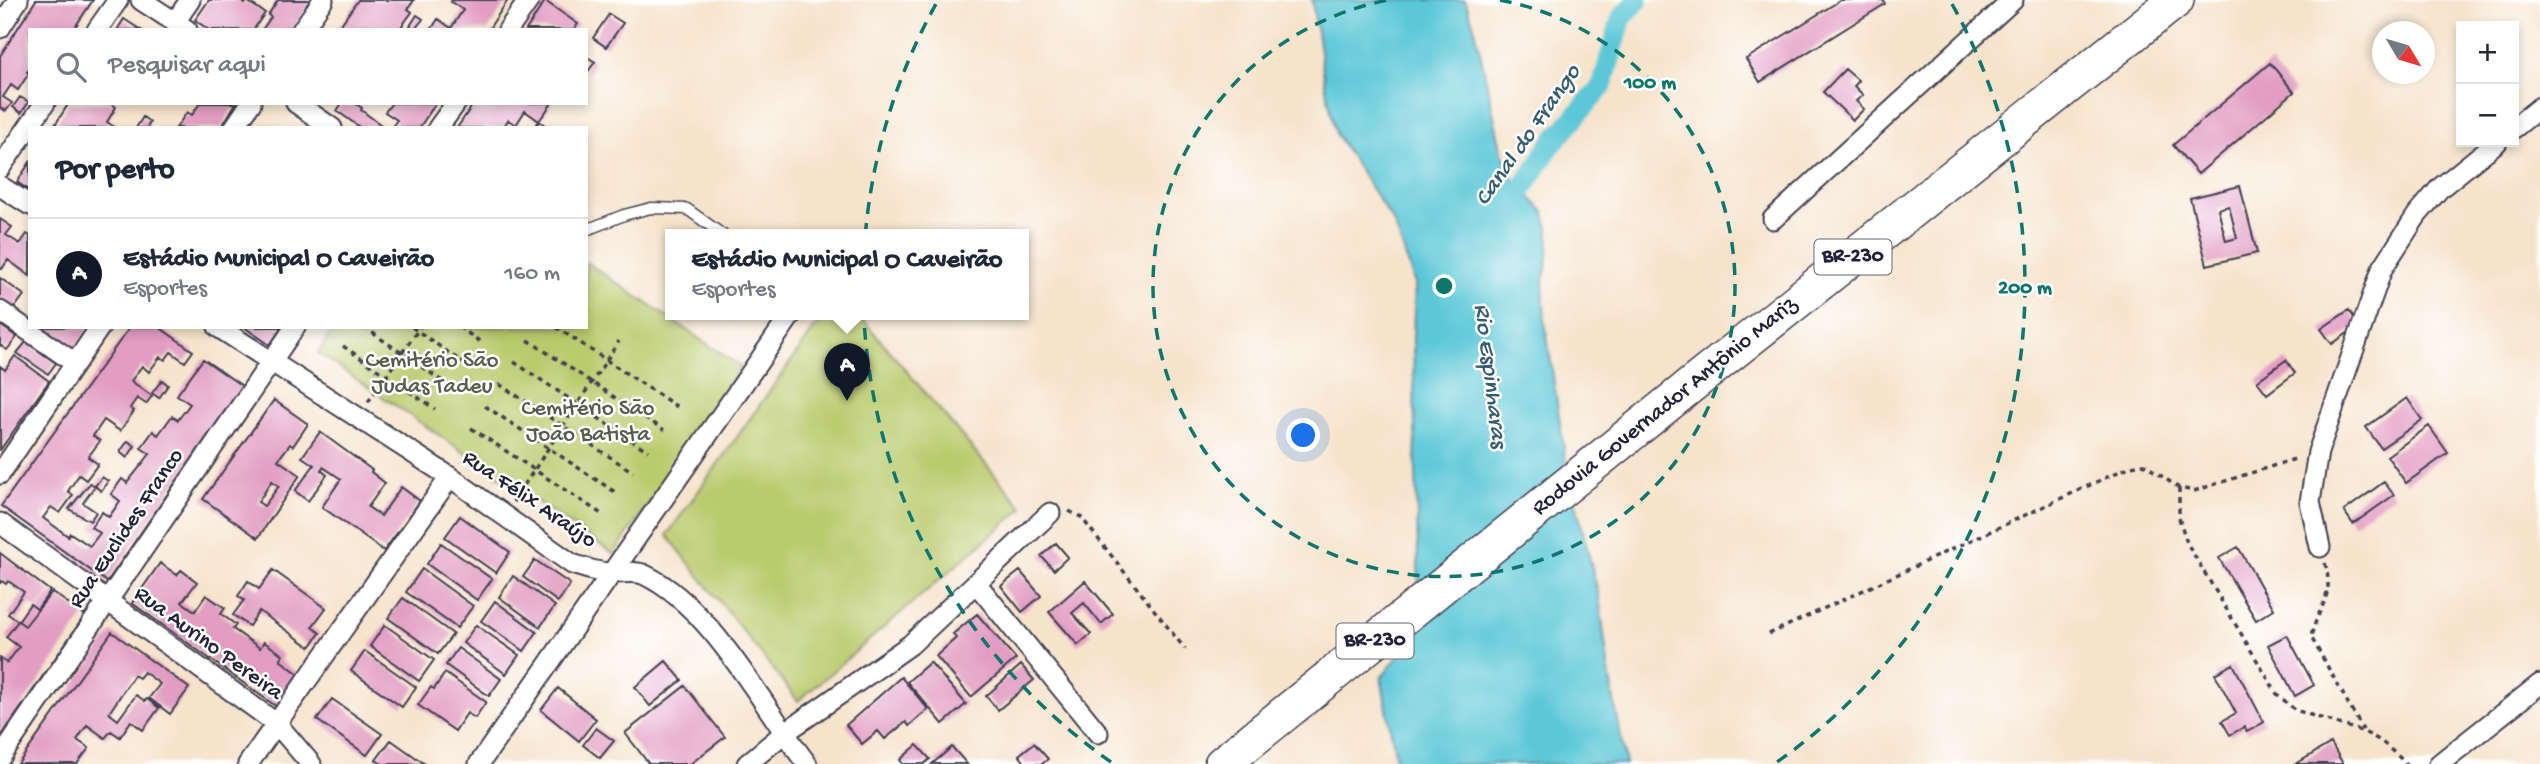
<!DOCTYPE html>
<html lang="pt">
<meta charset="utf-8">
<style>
:root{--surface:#fff;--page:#f2f2f3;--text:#1f2937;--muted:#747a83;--line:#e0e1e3;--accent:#111827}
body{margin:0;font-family:"Gochi Hand",sans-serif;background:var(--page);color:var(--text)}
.controls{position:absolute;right:21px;top:21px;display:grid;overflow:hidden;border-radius:0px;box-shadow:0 4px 10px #0003}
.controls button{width:63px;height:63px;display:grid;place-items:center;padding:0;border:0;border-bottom:2px solid var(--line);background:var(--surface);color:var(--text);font:35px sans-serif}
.compass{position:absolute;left:2372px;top:21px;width:63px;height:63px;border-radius:50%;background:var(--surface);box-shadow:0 4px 10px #0003;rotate:128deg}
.you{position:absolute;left:1304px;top:436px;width:24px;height:24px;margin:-18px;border:5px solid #fff;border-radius:50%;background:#1a73e8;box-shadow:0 0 0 10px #1a73e833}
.badge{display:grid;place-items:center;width:46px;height:46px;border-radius:50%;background:var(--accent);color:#fff;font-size:23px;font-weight:700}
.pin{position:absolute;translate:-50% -58px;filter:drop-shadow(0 2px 4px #0008)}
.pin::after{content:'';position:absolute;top:37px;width:24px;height:21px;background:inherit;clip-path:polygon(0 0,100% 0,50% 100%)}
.popup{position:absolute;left:665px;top:229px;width:364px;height:91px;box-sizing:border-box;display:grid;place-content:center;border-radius:0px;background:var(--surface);filter:drop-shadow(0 2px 5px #0005);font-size:23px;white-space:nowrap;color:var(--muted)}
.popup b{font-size:26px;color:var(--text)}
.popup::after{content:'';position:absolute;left:50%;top:100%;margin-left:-14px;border:14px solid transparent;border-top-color:var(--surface)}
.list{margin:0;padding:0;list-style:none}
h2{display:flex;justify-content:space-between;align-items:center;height:91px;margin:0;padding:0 28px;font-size:30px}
h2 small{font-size:23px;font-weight:400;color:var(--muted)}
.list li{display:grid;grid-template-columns:46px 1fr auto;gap:21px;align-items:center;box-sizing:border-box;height:112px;padding:0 28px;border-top:2px solid var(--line)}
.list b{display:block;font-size:26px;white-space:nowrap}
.list p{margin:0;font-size:23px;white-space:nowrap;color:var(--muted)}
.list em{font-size:23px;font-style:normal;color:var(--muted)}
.icon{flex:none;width:38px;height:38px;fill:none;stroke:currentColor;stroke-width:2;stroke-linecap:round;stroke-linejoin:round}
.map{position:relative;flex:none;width:2540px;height:764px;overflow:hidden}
.search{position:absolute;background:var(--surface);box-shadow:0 4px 10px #0003;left:28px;top:28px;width:560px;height:77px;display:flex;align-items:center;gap:18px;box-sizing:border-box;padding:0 24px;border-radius:0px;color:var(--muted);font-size:26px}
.panel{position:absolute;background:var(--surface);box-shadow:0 4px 10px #0003;left:28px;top:126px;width:560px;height:203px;border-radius:0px}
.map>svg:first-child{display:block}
.green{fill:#bacb6d;stroke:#6e7654;stroke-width:2}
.water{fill:#5cc7d7;stroke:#3f7489;stroke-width:2}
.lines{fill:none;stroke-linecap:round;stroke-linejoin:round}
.canal{stroke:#5cc7d7;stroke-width:21}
.building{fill:#e29dc2;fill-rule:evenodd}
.lane-casing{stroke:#423f51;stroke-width:13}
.street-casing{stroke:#423f51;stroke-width:23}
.highway-casing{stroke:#423f51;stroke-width:38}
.path{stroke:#423f51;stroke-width:3.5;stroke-dasharray:5 5;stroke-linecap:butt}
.lane{stroke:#fff;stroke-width:10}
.street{stroke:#fff;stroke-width:19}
.highway{stroke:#fff;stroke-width:35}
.ring{fill:none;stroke:#0f766e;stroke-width:3.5;stroke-dasharray:12 9}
.labels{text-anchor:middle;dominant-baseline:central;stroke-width:5;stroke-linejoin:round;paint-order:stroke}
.shield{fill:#fff;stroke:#646476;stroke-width:2}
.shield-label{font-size:21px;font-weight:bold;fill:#22223b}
.park-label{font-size:23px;fill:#575d4c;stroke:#fff}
.street-label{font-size:23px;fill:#22223b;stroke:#fff}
.water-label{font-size:24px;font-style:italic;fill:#365c72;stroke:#fff}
.centre{fill:#0f766e;stroke:#fff;stroke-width:3.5}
.ring-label{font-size:21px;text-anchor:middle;font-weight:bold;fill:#0f766e;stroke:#fff;stroke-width:5;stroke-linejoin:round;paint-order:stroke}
</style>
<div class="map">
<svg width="2540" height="764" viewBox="0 0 2540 764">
<rect width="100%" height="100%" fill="#fff"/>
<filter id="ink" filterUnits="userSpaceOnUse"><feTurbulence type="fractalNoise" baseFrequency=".0143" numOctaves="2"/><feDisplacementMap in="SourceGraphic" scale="14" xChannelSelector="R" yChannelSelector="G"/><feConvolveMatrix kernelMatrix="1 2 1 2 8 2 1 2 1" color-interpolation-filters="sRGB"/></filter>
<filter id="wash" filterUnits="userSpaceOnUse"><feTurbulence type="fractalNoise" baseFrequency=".00686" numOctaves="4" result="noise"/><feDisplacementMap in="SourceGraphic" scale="28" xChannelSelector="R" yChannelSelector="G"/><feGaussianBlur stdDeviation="1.57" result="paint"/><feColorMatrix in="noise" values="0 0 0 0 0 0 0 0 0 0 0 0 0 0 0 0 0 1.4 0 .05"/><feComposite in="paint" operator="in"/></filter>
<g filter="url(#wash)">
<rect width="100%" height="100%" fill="#f6e3cb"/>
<!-- green -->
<path class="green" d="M586,262L741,367L614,554L318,353L335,327H586Z
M824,315H859L1023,508L798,701L667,535Z"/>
<!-- water -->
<path class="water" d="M1312,0H1465L1475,29L1502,153L1514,180L1545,213L1549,232L1548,258L1543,283L1545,323L1569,483L1419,604L1413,340L1415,284L1394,223L1336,134L1325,84Z
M1572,487L1599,597L1610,679L1626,764H1397L1381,677L1420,631V611Z"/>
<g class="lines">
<!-- canal -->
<path class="canal" d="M1507,213L1550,146L1602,86L1622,17L1638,0"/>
</g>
<g id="blocks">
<!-- building -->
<path class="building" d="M36,0H93L73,30H30V68L27,72L29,73L18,90L11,85L3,97L12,103L6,111L0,108V56Z
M209,0H240L245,4L247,1L265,13L253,30H209L195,20Z
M278,0H308L311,2L292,30H262L271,17L268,15Z
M358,0H414L408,9L412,12L399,30H337Z
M452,0H508L488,30H431L438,19L451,28L463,10L451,2Z
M1841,0H1883L1885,4L1760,82L1746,59Z
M545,1L578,24L574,30H526Z
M609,14L623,23L606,47L593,38Z
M417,15L423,19L415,29L410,26Z
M124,19L141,30H117Z
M586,56L595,62L586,74Z
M2270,63L2294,92L2198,174L2173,145Z
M1845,69L1859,81L1854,86L1863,95L1856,101L1864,109L1853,120L1823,92Z
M20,97L29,102L21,113L13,107Z
M69,103H110L116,107L107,122L116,128H53Z
M200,103H236L221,128H176L187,112L192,115Z
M342,103H355L362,108L361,110L385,128H361L337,111Z
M392,103H436L419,128H391L397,120L385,112Z
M474,103H552L539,121L549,128H534L539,121L525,111L516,125L508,120L503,128H457Z
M143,117L150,122L147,128H136Z
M30,162V191L17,182Z
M2240,186L2257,253L2207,265L2190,198ZM2229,206L2237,238L2226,241L2218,209Z
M0,219L12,227L6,235L20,244L27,234L30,236V276L8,260L2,269L0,268Z
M0,278L24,295L10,314L0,307Z
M2349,310L2359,325L2332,344L2321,329Z
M0,325L17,337L7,350L0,345Z
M38,327H89L71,353Z
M130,327H159L193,351L185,362L171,352L165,360L160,357L149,372L142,366L131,381L152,396L146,404L137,398L130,408L134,411L120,431L104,420L93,436L100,441L88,457L98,464L86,480L79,475L68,491L73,495L60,513L51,507L43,518L68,536L70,533L90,546L100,533L91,527L102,512L109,517L120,501L111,494L122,479L127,483L150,454L141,448L153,431L158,435L172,416L178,420L190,404L177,395L203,359L242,386L107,582L1,506Z
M244,327H282L270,345Z
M26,342L56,363L48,374L17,353Z
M15,356L49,381L0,450V366L5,370Z
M2286,360L2295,373L2267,394L2257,381Z
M162,380L168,385L159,398L152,393Z
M2407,398L2422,420L2381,448L2366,427Z
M274,400L308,424L293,446L290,444L278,460L300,475L258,538L203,499ZM272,481L279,486L264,506L258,502Z
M2429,426L2448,453L2406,483L2387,456Z
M320,432L372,470L371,472L385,483L368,507L381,516L401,487L420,501L384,551L322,507L341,479L323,467L321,470L327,475L308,501L295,491L314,465L302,457Z
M128,441L135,446L127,458L120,452Z
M102,477L108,481L101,491L95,486Z
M2384,482L2394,495L2353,524L2344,511Z
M90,483L95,486L83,503L96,512L90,521L69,509Z
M460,516L510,552L496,573L445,537Z
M441,543L492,579L477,600L427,564Z
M1056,543L1068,557L1054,570L1041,556Z
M2238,547L2274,609L2256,620L2219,558Z
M0,553L50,591L37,609L30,604L18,621L8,614L24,592L8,581L6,584L2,581L0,583Z
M535,560L570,584L558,602L523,577Z
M160,563L177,575L181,570L197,582L182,602L195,611L206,595L225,608L221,614L236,625L233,629L260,648L264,642L283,655L280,660L300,675L277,707L132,603Z
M422,569L473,606L457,628L406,592Z
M273,570L326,608L312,627L320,633L310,647L259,611L249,626L233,615L244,600L238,596L248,581L259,589Z
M1020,571L1041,596L1022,612L1001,586Z
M513,576L555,606L540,627L499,597Z
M1085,581L1113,614L1101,624L1084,603L1072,613L1091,634L1078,645L1049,612Z
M52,592L85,615L0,738V658L7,663L19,647L6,637L18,621L25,626Z
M403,598L453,634L438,654L388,618Z
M495,601L537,632L524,651L481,621Z
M977,614L1016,659L971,697L936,656L956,638L953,634Z
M385,625L434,660L419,681L370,646Z
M476,625L519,655L506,674L463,643Z
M112,632L189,688L170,714L149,698L160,684L144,672L139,678L134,675L109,713L118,720L136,695L145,701L147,699L159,708L143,730L131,721L120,737L111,731L105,738L87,725L77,740L89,748L77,764H18Z
M2287,635L2314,685L2295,696L2268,645Z
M458,648L501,679L489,696L446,665Z
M365,651L416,687L402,707L351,671Z
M666,661L682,680L650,706L635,687Z
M930,662L966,704L943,724L907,682Z
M2233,664L2264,722L2247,732L2244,727L2230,735L2222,721L2236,713L2215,674Z
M1021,665L1034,680L998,710L986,696Z
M445,673L486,702L475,718L467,713L455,731L418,705L431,687L434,689Z
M901,677L928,709L909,726L906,722L885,739L878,731L862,744L846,725Z
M685,686L725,737L690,764H649L625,733Z
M558,688L596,719L579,741L541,710Z
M332,699L382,734L367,755L317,720Z
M596,728L614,741L600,758L583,745Z
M391,740L425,764H382L376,760Z
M1034,743L1048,759L1042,764H1026L1019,755Z
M2331,743L2343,764H2296Z
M917,745L930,759L924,764H903L900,760Z
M952,747L967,764H932Z"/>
</g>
</g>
<g filter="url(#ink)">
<use href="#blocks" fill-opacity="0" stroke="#423f51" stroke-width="2"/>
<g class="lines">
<!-- lane casing -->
<g class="lane-casing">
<path id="lane" d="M586,230L624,215L651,208L687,209L723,235"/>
</g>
<!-- street casing -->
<g class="street-casing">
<path id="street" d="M141,0L187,30
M175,22L190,0
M0,28L18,0
M97,30L118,0
M302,30L323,0
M508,30L529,0
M296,103L332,128
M234,128L251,103
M438,128L456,103
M2514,128L2540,107
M0,168L45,103
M0,186L30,205
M1773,219L2013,0
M0,311L75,363
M218,327L450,477L572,564C585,568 595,572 608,573C620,574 635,570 645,575C712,607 762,706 807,764
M0,474L100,327
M0,523L277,724L311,764
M2320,547L2310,502L2318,452L2382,269L2417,215L2440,188L2497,142
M976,583L1098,733
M0,758L295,327
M248,764L450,477
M479,764L791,315
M747,764L783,734L910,645L1050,513
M2439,764L2540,684"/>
</g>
<!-- highway casing -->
<g class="highway-casing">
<path id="highway" d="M1222,764L1690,386L2176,0"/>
</g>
<!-- path -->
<path class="path" d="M364,327L451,387
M412,327L466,365
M459,327L482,343
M556,327L679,408
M528,340L664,430
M343,346L435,409
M514,362L648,451
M499,384L633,472
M368,402L420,327
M485,406L618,494
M471,428L603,515
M2179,488V518L2187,543L2277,694L2295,710L2364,732L2381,741L2407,764
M513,502L619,341
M1069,511L1081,517L1185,649
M2325,563C2335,599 2318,605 2311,637L2363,730
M1769,634L2131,466L2144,464L2179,488L2194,491L2298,458"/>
<!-- lane -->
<use href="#lane" class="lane"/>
<!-- street -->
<use href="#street" class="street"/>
<!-- highway -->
<use href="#highway" class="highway"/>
</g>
</g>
<!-- distance rings -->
<g class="ring">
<path d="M1500 0A291 291 0 1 1 1388 0"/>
<path d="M1111 762A581 581 0 0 1 936 4M1952 4A581 581 0 0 1 1777 762"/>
</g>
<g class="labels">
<!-- shield labels -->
<g class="shield">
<rect x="1814.5" y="239.5" width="77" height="35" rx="5"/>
<rect x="1336.5" y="623.5" width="77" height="35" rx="5"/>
</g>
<g class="shield-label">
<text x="1853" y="257">BR-230</text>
<text x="1375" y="641">BR-230</text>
</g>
<!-- park labels -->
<g class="park-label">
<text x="432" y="361">Cemitério São<tspan x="432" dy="26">Judas Tadeu</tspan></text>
<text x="588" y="409">Cemitério São<tspan x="588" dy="26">João Batista</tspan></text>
</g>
<!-- street labels -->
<g class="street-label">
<text transform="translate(1665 407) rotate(-39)">Rodovia Governador Antônio Mariz</text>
<text transform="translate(529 500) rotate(34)">Rua Félix Araújo</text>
<text transform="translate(127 529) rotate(-56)">Rua Euclides Franco</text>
<text transform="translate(208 644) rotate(36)">Rua Aurino Pereira</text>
</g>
<!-- water labels -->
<g class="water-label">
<text transform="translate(1529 136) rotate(-55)">Canal do Frango</text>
<text transform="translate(1489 376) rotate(83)">Rio Espinharas</text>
</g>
</g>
<circle cx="1444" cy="286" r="10" class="centre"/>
<g class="ring-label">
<text x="1650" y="88">100 m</text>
<text x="2025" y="293">200 m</text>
</g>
</svg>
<div class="controls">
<button>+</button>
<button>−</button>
</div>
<svg class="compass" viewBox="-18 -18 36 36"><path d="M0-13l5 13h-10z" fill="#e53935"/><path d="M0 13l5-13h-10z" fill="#747a83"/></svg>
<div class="you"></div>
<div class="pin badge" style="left:847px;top:401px">A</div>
<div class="popup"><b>Estádio Municipal O Caveirão</b>Esportes</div>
<div class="search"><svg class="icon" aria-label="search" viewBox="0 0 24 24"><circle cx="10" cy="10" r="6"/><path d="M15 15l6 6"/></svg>Pesquisar aqui</div>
<section class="panel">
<h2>Por perto<small></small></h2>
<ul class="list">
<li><span class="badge">A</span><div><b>Estádio Municipal O Caveirão</b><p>Esportes</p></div><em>160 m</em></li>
</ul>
</section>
</div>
